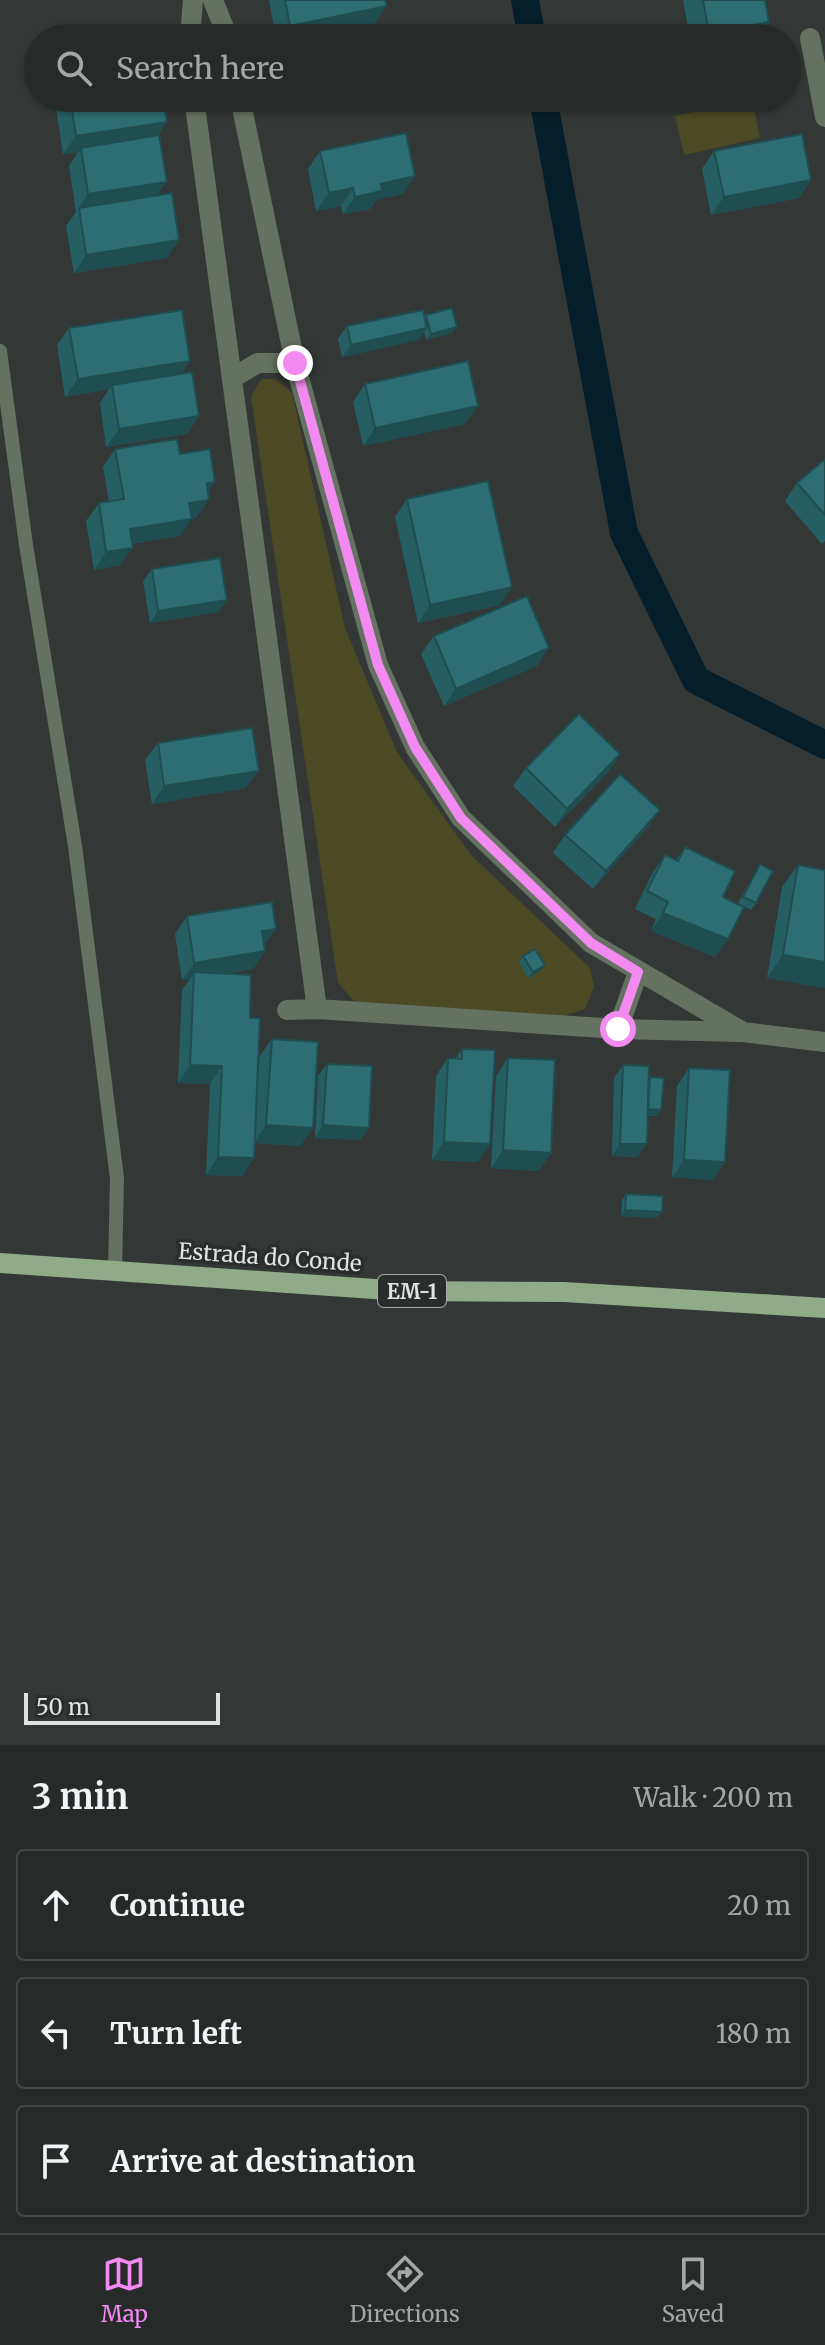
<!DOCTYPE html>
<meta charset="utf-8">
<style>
:root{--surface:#262a28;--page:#2e3230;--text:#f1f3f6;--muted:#a4a7a8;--line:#424645;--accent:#f38af1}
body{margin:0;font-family:Merriweather,serif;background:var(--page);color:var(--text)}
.scale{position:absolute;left:24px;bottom:20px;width:196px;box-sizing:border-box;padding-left:8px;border:4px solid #dfe3e1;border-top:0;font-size:22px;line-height:28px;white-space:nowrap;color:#dfe3e1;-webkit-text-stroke:6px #292e2c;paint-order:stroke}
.stop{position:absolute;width:24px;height:24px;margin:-18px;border:6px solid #f38af1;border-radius:50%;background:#fff}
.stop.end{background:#f38af1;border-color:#fff;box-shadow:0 2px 8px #0008}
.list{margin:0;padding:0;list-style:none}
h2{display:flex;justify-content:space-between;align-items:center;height:104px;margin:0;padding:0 32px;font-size:34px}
h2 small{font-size:26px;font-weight:400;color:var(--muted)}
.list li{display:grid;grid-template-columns:52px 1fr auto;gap:24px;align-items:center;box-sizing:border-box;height:112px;margin:0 16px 16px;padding:0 16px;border:2px solid var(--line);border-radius:8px}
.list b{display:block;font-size:30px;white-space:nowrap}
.list em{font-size:26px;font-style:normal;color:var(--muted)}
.icon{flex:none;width:44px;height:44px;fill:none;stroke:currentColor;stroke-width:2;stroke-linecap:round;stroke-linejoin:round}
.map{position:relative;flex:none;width:825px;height:1745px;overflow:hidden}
.search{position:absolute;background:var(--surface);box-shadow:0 2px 6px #0004;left:24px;right:24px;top:24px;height:88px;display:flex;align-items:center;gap:20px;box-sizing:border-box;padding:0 28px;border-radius:44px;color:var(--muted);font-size:30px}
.sheet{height:488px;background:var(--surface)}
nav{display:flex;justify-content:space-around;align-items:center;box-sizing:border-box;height:112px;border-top:2px solid var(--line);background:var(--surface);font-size:22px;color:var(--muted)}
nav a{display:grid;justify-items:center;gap:4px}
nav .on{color:var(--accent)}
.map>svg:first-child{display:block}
.green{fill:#4b4a24}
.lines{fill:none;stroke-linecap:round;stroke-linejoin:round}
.canal{stroke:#041e2a;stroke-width:28}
.lane{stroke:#657261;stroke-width:14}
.street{stroke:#657261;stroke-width:20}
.primary{stroke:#91ab89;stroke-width:20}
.wall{fill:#265f63}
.shaded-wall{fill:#1f4d50}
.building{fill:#2c6e73;stroke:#1f4d50;stroke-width:2}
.route{stroke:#f38af1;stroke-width:10}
.labels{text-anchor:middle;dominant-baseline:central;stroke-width:7;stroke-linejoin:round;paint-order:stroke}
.shield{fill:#292e2c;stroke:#a8adab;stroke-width:2}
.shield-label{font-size:20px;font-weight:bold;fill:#dfe3e1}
.street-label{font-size:22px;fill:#dfe3e1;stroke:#292e2c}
</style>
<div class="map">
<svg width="825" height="1745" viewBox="0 0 825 1745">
<rect width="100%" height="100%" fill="#333836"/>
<!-- green -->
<path class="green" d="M752,99L760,138L684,155L675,116Z
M261,379H276L292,393L345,628L397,752L471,855L590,968L594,987L585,1009L563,1016L372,1009L352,999L338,983L251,397Z"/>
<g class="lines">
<!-- canal -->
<path class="canal" d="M525,0L532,38
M543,98L624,533L696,680L825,745"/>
<!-- lane -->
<path class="lane" d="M0,351L26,545L75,846L117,1178L115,1271"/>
<!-- street -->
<path class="street" d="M213,0L228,38
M190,38L193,0
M810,38L825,117
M194,98L317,1009
M240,98L295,363L378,665L415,747L461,818L591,943L743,1032L825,1042
M232,378L258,363H295
M287,1010L317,1009L618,1029L739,1032
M618,1029L638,972"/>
<!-- primary -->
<path class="primary" d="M0,1263L403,1291L564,1292L825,1308"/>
</g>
<!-- wall -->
<path class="wall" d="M269,0H385L374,24L307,38H276Z
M683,0H765L758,38H690Z
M63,98H163L167,122L157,135V196L167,258L74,273L66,226L76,212L69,166L78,152L63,154L56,108Z
M320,151L403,194L376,200L370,209L343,214L341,206L316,211L308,169Z
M714,151L811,180L799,198L711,215L702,169Z
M426,315L452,333L426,340L424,332L418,340L342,357L338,339L347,326L424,317Z
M69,328L190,361L181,374L199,416L187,434L106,447L100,403L109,389L65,397L57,345Z
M365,384L465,424L363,446L353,402Z
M115,449L180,454L208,492L197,517L192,518L180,536L132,544L120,565L94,570L86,521L99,503L109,502L103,467Z
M825,459V541L822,544L785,501L797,483Z
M407,499L500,605L418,623L395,517Z
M152,569L218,612L150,623L143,581Z
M434,636L537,666L444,706L421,654Z
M158,743L246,788L152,804L145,760Z
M620,754L608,772L555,827L513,786L526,768Z
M660,810L648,827L593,889L553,853L565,835Z
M685,847L723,897L728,939L715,957L651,931L656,919L635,909L653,872L665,855L676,860Z
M760,864L756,903L751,910L738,903Z
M798,865L825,988L767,978L782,887Z
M187,916L276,929L264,945L265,951L253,969L223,974L250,1018L257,1089L259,1057L272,1039L313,1128L300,1146L255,1143L254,1158L242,1176L206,1175L210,1084L178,1083L182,990L190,979L182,980L175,934Z
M523,956L540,971L528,978L519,962Z
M462,1049L478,1162L432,1160L436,1076L448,1058L455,1059Z
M508,1058L551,1153L538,1171L491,1168L496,1076Z
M327,1064L369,1128L360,1140L315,1138L318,1076Z
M623,1065L648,1080L650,1077L661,1110L657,1116H648L638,1157L612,1156L614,1078Z
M689,1068L713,1180L672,1177L677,1086Z
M626,1194L657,1218L621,1216L622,1200Z"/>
<!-- shaded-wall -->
<path class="shaded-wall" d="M387,6L374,24L307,38H282L290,26Z
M769,22L758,38H706L709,33Z
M167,122L154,139L81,148L79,152L63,154L76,136Z
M415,176L403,194L376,200L370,209L343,214L355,197L381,184Z
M811,180L799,198L711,215L724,197Z
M167,182L154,199L79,208L76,212L88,194Z
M353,188L341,206L316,211L329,193Z
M179,240L167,258L74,273L86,255Z
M457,327L452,333L426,340L431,334Z
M427,328L418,340L342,357L351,345Z
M190,361L178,378L112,385L109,389L65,397L78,379Z
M478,406L465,424L363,446L375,428Z
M199,416L187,434L106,447L119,429Z
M215,482L203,500L207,483Z
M209,500L197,517L177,521L189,503Z
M192,519L180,536L117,546L130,529Z
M133,548L120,565L94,570L106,552Z
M512,587L500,605L418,623L430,605Z
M227,600L218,612L150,623L158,611Z
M549,648L537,666L444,706L456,689Z
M620,754L608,772L555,827L567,809Z
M259,771L246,788L152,804L164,786Z
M660,810L648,827L593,889L606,871Z
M663,913L728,939L715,957L651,931Z
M276,929L263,947L262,931Z
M265,951L253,969L194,978V972L190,979L182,980L194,963Z
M783,955L825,962V988L767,978Z
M545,965L540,971L528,978L533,972Z
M190,1065L222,1066L210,1084L178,1083Z
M647,1109L661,1110L657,1116L643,1115Z
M266,1125L313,1128L300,1146L254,1143Z
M323,1125L369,1128L360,1140L315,1138Z
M444,1142L490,1144L478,1162L432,1160Z
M620,1144H647L638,1157L612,1156Z
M503,1150L551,1153L538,1171L491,1168Z
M218,1157L254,1158L242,1176L206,1175Z
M684,1160L725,1162L713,1180L672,1177Z
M625,1210L662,1212L657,1218L621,1216Z"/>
<!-- building -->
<path class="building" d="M285,0H385L387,6L290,26Z
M703,0H765L769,22L709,33Z
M70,98H163L167,122L76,136Z
M406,133L415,176L381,184L382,191L355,197L353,188L329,193L320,151Z
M802,134L811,180L724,197L714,151Z
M159,135L167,182L88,194L81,148Z
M172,193L179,240L86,255L79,208Z
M452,308L457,327L431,334L426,315Z
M182,310L190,361L78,379L69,328Z
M423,310L427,328L351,345L347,326Z
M468,361L478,406L375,428L365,384Z
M192,372L199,416L119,429L112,385Z
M177,439L180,454L210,449L215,482L207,483L209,500L189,503L192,519L130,529L133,548L106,552L99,503L124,499L115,449Z
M825,459V515L797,483Z
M488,481L512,587L430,605L407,499Z
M220,558L227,600L158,611L152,569Z
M527,596L549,648L456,689L434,636Z
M579,714L620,754L567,809L526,768Z
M252,728L259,771L164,786L158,743Z
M620,774L660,810L606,871L565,835Z
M685,847L735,871L723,897L744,907L728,939L663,913L668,902L647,891L665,855L678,861Z
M760,864L773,871L756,903L743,897Z
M798,865L825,870V962L783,955Z
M272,902L276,929L262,931L265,951L194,963L187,916Z
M535,949L545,965L533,972L523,956Z
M194,972L251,975L250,1018H260L254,1158L218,1157L222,1066L190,1065Z
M272,1039L318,1042L313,1128L266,1125Z
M462,1049L495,1050L490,1144L444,1142L448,1058L462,1059Z
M508,1058L555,1060L551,1153L503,1150Z
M327,1064L372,1066L369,1128L323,1125Z
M623,1065L649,1066L647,1144H620Z
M689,1068L730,1070L725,1162L684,1160Z
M650,1077L664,1078L661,1110L648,1109Z
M626,1194L663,1196L662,1212L625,1210Z"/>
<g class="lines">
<!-- route -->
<path class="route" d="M295,363L378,665L415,747L461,818L591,943L638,972L618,1029"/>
</g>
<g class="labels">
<!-- shield labels -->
<rect class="shield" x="378" y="1275" width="68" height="32" rx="6"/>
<g class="shield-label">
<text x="412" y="1291">EM-1</text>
</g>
<!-- street labels -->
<g class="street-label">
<text transform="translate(270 1257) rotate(4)">Estrada do Conde</text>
</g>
</g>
</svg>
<div class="scale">50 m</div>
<div class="stop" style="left:618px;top:1029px"></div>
<div class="stop end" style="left:295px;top:363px"></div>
<div class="search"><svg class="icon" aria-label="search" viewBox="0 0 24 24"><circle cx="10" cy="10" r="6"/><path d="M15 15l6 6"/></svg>Search here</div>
</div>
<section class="sheet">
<h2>3 min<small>Walk · 200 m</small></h2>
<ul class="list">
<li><svg class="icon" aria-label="ahead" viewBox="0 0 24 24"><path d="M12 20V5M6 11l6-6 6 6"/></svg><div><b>Continue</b></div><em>20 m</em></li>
<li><svg class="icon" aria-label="left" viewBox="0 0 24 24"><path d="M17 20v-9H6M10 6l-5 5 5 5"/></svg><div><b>Turn left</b></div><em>180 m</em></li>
<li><svg class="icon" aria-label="arrive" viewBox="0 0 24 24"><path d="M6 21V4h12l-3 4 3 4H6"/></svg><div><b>Arrive at destination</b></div></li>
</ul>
</section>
<nav>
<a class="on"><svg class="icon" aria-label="map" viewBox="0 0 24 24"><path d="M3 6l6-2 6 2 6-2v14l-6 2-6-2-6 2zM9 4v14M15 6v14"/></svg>Map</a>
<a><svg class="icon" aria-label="directions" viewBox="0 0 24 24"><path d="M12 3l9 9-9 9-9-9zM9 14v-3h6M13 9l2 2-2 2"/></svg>Directions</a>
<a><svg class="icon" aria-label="saved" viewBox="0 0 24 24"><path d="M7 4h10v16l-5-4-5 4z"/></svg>Saved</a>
</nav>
